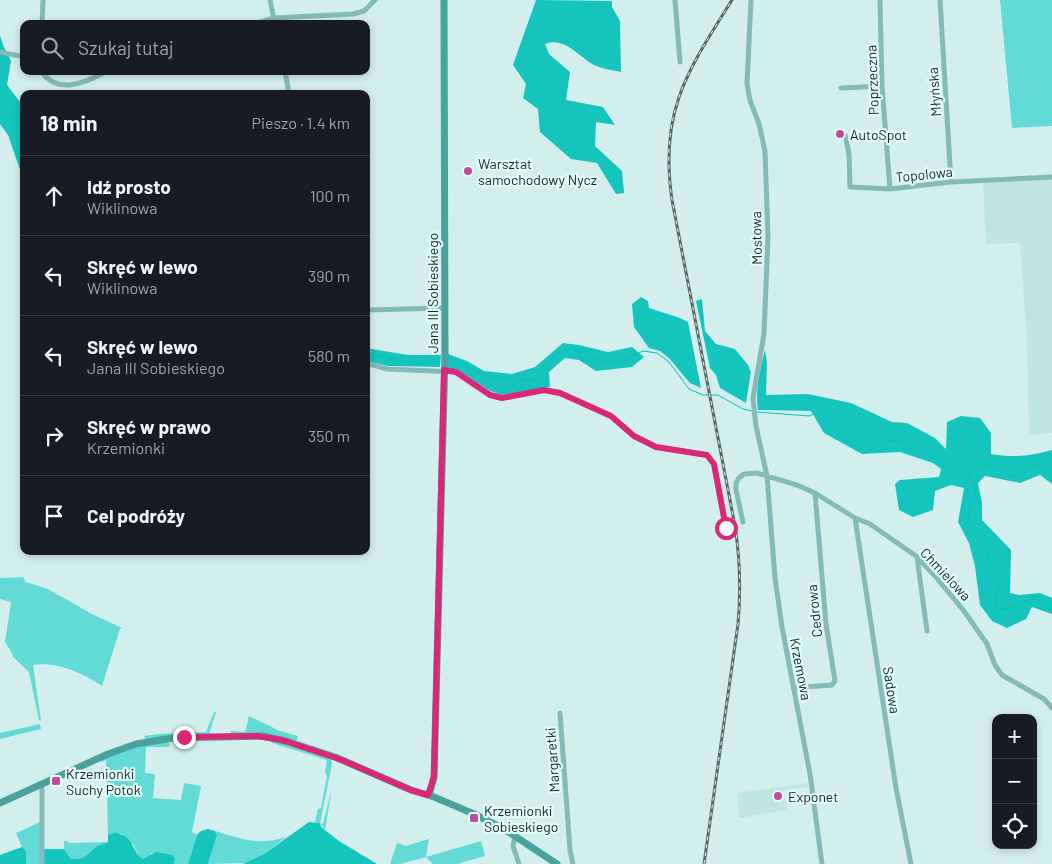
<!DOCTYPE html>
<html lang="pl">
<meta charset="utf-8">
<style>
:root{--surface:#171b24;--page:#242831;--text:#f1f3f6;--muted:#9ea1a6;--line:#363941}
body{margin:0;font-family:Barlow,sans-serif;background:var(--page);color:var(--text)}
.controls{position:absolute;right:15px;bottom:15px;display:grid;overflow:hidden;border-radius:10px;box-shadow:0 2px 8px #0003}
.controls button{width:45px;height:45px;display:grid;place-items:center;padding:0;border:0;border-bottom:1px solid var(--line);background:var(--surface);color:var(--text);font:25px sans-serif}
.stop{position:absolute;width:15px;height:15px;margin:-11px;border:4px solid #db2777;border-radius:50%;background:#fff}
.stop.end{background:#db2777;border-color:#fff;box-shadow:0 1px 5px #0008}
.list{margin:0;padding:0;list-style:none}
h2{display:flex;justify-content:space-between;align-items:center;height:65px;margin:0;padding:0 20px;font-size:21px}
h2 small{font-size:16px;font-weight:400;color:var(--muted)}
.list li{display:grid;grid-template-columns:32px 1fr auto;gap:15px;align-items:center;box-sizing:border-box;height:80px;padding:0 20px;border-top:1px solid var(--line)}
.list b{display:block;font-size:19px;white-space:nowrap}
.list p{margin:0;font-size:16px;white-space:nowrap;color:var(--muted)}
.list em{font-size:16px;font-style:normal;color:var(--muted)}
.icon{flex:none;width:28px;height:28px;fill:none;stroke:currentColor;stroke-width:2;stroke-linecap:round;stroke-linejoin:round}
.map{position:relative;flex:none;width:1052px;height:864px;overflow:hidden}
.search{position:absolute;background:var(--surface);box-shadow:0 2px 8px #0003;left:20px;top:20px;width:350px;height:55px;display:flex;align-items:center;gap:12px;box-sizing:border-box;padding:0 18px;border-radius:10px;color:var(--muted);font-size:19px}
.panel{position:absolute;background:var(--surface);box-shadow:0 2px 8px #0003;left:20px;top:90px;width:350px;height:465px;border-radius:10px}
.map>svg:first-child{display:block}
.built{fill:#c0e4e2}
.green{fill:#63dad5}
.forest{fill:#16c4be}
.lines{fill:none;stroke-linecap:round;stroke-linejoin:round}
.stream{stroke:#06c0bb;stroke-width:1}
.street{stroke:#84bab7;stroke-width:5}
.secondary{stroke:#4aa29e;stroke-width:7}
.rail-casing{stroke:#566665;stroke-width:3}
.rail{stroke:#e1fdfb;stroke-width:1;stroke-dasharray:4;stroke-linecap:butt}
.route{stroke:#db2777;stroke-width:6}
.poi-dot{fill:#c54999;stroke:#e1fdfb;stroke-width:2}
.labels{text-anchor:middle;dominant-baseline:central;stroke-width:4.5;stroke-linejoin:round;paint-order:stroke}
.street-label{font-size:14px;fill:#1a2424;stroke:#e1fdfb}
.poi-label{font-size:14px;fill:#1a2424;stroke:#e1fdfb;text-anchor:start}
</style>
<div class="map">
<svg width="1052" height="864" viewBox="0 0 1052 864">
<rect width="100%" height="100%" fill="#d3efed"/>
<!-- built -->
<path class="built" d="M1052,178V433L1029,435L1027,340L1020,243L986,244L983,183Z
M808,783V787L783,790L787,810L739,818L737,793Z"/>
<!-- green -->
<path class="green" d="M1000,0H1052V126L1012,128Z
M23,577L26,582L48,589L92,614L122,628L120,629L102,686C83,673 56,661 33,665L41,721L39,720L29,672L12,656L13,655L5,642L11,602L0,599V578Z
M214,712H216L209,734L145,739L144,736L159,734L206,732Z
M249,716L280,731L298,736L296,742L250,733H231V731L245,732Z
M40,724L41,729L0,739V733Z
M271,740L331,759L332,764L320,823L323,824L332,788L325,830L320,823L315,822L318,809L321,808L327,776L325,772L327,760L272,743Z
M167,741L170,744L169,747H146L145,773L155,774L153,798L181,800L184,783L201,786L192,832L197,835L188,864H174L175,858L152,853L147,858L143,859L139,857L133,844L121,834L108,835L106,760L101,762V760L130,749Z
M40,822V864H26V851L22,847L16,833Z
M215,831C243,839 258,846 286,837L264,854L246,863L208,864L217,837Z
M429,839L426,857L481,841L485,856L460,863V864H433L426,857L400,864H390L397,843L406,846Z
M64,841H67L69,843L108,842L97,846L83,858L71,859L64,849Z"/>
<!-- forest -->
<path class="forest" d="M536,0L612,1V7L620,21L621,72C613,70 602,69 594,65C578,56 564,36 545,44L549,54L570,72L566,100L603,107L615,125L596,122L595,146L622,171L624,193L616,194L597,163L571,159L540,132L538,109L523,98L526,84L513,65Z
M0,35L3,45L11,61L7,85L24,107V181L8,135L0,124Z
M641,297L648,301L649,308L680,318L688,322L701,388L690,383L669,358L660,351L649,348L634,327L632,304Z
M702,299L705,331L716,344L735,349L748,365L751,372L746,403L720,388L716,375L710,368L696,301Z
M563,343L579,345L608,352L632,347L644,357L632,367L596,371L579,360L565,358L549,372L550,387L502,395L490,391L458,370L447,368L448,354L467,361L484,371L512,374L535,367Z
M366,348L408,355H441L440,367L388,366L366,361Z
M765,350L767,362L766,395L808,394L851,403L892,422L907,423L935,438L946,449L947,422L961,416L980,418L991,433V454C1014,458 1030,456 1052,450V484L1040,475L1020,483L985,476L978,483L982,503V520L1011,550L1010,593L1019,595L1040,593L1052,598V614L1032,607L1026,619L1007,628L992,621L980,605L975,566L969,543L958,522L964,488L951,485L935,491L933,510L913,517L899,510L895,484L900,480L939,477L941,469L933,463L900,452L862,454L824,433L811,411L758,410C755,391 760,369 765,350Z
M309,822L320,823L321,827L339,841L377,864H243L264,854Z
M208,829L215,831L217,836L208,864H188L197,835L201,831Z
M115,833C136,836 130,851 143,859L156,852L172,855L175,858L174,864H44V849H64L71,859L83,858L97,846L108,842V835Z
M22,847L26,851V864H0V855Z"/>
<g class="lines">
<!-- stream -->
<path class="stream" d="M0,108L24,122
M366,352L388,358H440
M450,359H456L475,371L494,378L511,377L524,381L537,380L543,373L553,357L561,351L572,349L603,361H622L643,351L657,353L669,362L689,389L703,395H718L743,409L752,411
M756,412L810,416L816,412L822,414L828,424L852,444L864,450L874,449L888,441L902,440L920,447L959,469L973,481L976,493L969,509L968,523C976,530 984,533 991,542C989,549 986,558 990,565C993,573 998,575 998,583C999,592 995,599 997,607C1013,615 1022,595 1039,600C1043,602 1048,607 1052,610
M966,475C973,473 979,466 987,466C1001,464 1006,477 1016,477C1030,476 1025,458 1052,470"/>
<!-- street -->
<path class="street" d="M270,0L275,24
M675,0L680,62
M751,0L747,84L750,100L759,124L765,151L768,237L764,334L753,398L756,426L767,476L775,578L782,627L810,774L822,864
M880,0L882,86L890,189
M940,0L951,182
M42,24L43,0
M253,24L274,18L353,14L364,11L375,0
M0,52L24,57
M41,71C58,96 87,82 107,71
M285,71L289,94
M841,88L882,86
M845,135L849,154L850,187L890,189L951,182L1052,177
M366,310L445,308
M366,363L387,369L456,372L490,395L502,398L544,390L560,393L611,416L634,436L656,447L707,455L714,464L726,528
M855,518L896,788L911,864
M743,522L736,490V483L739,478L744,474L757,473L797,485L815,493L855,518L870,524L916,556L935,576L964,611L987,644L995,665L1002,675L1044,699L1052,708
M917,557L927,631
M793,688L832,685L835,681L826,624L815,493
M560,713L570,850L573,864
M40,784L42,789V864
M515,836L513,846L519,864"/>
<!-- secondary -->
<path class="secondary" d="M429,795L434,777L445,354L444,0
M0,803L108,754L136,744L173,738L263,736L289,742L335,757L411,790L434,797L474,814L504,829L557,864"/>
<!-- rail casing -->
<g class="rail-casing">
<path id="rail" d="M704,864L738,624C741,591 740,559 735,526L672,200C659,111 687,72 732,0"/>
</g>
<!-- rail -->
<use href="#rail" class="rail"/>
</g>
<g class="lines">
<!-- route -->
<path class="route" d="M184,737L257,736L282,740L342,760L411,790L428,795L434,777L444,370L456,372L490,395L502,398L544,390L560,393L611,416L634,436L656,447L707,455L714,464L726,528"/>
</g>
<!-- markers -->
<g class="poi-dot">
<circle cx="840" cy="134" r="5"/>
<circle cx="468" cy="171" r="5"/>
<rect x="51" y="776" width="10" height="10" rx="2.5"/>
<circle cx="778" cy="796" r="5"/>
<rect x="469" y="813" width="10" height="10" rx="2.5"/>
</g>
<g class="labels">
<!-- street labels -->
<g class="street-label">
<text transform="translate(872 80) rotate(-92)">Poprzeczna</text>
<text transform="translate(934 92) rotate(-94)">Młyńska</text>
<text transform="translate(924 174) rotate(-6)">Topolowa</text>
<text transform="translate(756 238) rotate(-91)">Mostowa</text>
<text transform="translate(432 293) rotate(-90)">Jana III Sobieskiego</text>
<text transform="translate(946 574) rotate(47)">Chmielowa</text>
<text transform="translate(814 611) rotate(-96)">Cedrowa</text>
<text transform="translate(801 669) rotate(79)">Krzemowa</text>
<text transform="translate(892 690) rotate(81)">Sadowa</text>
<text transform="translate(552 760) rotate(-94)">Margaretki</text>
</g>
<!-- poi labels -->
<g class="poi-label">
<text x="850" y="134">AutoSpot</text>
<text x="478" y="163">Warsztat<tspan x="478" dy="16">samochodowy Nycz</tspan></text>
<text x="66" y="773">Krzemionki<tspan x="66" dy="16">Suchy Potok</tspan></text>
<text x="788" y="796">Exponet</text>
<text x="484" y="810">Krzemionki<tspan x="484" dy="16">Sobieskiego</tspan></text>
</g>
</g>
</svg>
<div class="controls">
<button>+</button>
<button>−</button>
<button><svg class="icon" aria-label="locate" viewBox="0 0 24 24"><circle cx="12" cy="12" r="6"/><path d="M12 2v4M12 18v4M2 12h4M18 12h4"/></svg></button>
</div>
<div class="stop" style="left:726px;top:528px"></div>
<div class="stop end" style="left:184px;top:737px"></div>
<div class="search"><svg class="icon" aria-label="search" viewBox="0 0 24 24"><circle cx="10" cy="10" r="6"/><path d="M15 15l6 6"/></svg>Szukaj tutaj</div>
<section class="panel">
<h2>18 min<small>Pieszo · 1.4 km</small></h2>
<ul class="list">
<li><svg class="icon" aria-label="ahead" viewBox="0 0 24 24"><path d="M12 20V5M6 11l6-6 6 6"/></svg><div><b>Idź prosto</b><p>Wiklinowa</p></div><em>100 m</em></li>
<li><svg class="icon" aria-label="left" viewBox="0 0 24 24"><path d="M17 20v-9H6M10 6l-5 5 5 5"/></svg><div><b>Skręć w lewo</b><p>Wiklinowa</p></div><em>390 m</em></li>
<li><svg class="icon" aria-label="left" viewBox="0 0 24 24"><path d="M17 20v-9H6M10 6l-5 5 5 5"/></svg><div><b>Skręć w lewo</b><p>Jana III Sobieskiego</p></div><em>580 m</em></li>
<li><svg class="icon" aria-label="right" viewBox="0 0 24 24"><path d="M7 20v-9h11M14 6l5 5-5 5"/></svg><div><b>Skręć w prawo</b><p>Krzemionki</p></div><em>350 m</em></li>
<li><svg class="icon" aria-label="arrive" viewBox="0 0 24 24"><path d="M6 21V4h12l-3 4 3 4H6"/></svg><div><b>Cel podróży</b></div></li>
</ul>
</section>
</div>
